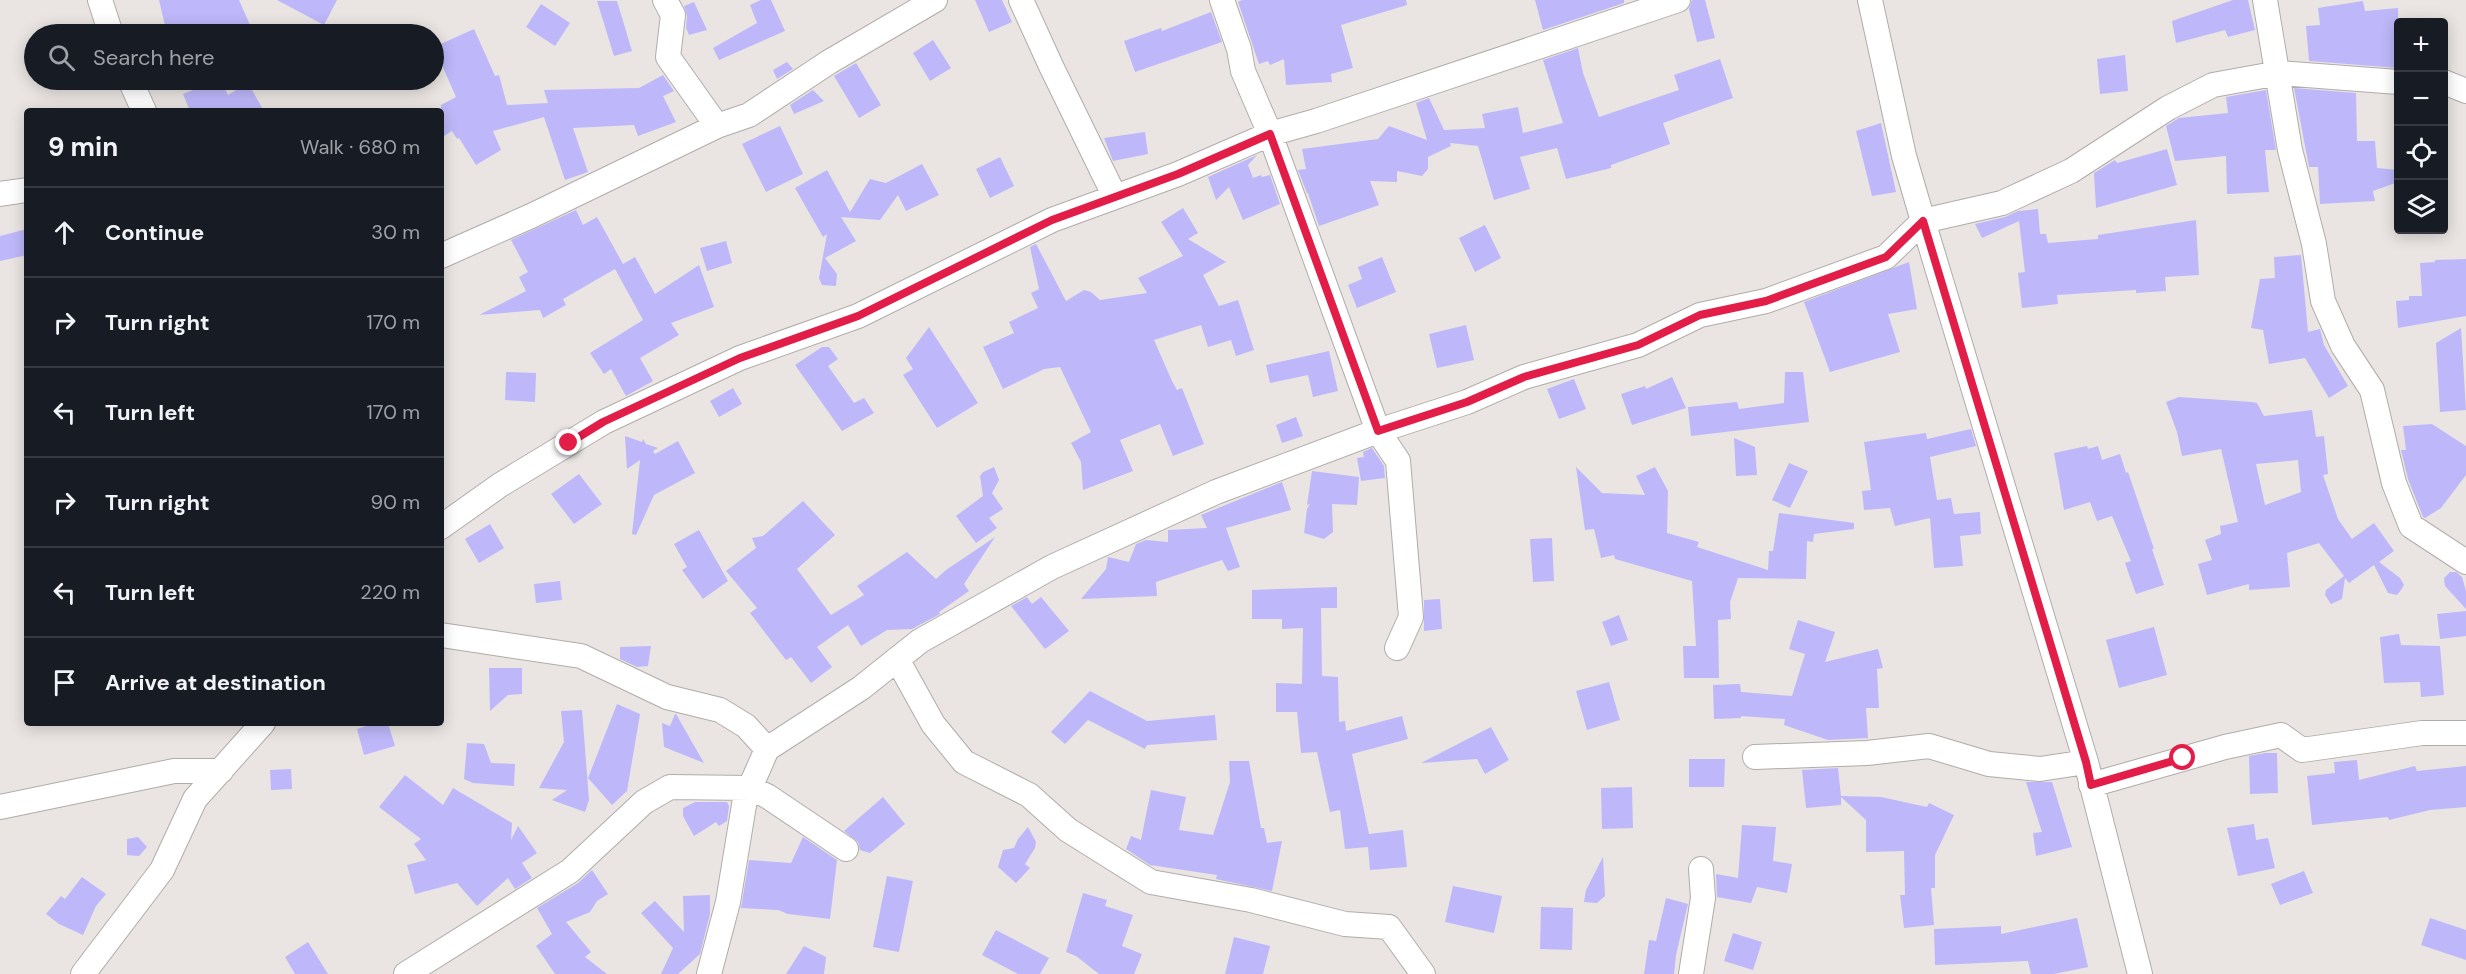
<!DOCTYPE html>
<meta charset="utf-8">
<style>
:root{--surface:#171b24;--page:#20242c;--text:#f1f3f6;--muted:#9ea1a6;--line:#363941}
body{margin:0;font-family:"DM Sans",sans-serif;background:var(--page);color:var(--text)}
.controls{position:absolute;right:18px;top:18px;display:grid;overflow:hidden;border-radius:6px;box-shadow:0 3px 15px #0003}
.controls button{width:54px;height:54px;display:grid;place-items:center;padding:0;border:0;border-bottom:2px solid var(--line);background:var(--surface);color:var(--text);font:30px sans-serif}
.stop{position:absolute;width:18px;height:18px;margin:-14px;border:4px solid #e11d48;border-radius:50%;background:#fff}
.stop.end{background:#e11d48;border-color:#fff;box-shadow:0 2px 6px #0008}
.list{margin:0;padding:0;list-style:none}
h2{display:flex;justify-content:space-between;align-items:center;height:78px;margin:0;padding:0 24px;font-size:26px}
h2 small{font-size:20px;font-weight:400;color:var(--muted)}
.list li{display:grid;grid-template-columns:39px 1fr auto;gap:18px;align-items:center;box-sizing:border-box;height:90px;padding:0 24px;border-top:2px solid var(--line)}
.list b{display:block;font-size:22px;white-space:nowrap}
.list em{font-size:20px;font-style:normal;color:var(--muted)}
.icon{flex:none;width:33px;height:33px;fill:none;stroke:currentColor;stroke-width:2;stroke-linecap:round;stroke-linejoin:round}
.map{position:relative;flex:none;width:2466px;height:974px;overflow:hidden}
.search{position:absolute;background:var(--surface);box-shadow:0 3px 15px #0003;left:24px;top:24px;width:420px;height:66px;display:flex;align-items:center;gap:15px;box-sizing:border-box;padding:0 21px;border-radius:33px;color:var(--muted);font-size:22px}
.panel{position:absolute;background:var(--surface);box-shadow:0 3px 15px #0003;left:24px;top:108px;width:420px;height:618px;border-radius:6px}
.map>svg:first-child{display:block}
.building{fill:#beb8fa;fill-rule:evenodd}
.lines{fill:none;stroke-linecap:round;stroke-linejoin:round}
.minor-casing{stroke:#b1acaa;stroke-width:26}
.minor{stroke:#fff;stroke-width:24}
.route{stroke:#e11d48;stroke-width:8}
</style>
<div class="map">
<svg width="2466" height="974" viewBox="0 0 2466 974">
<rect width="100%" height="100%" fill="#eae5e2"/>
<!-- building -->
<path class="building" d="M159,0H239L254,34H167Z
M277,0H337L324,25Z
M761,0H771L785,31L719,60L713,48L757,23L750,5Z
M975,0H1002L1012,22L989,32Z
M1242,0H1406L1407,5L1341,25L1353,68L1331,74L1332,82L1286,85L1284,59L1270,65L1268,61L1259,64L1238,2Z
M1535,0H1624V3L1543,30Z
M1692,0H1705L1715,38L1697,42L1689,9Z
M2233,0H2248L2255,30L2228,37L2225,30L2176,43L2172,21Z
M597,1H617L632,51L614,56Z
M2363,1L2365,11L2398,8V68L2309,61L2306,26L2320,25L2318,8Z
M694,2L707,30L689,35L686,28L687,16L684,6Z
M541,4L570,23L555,46L526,27Z
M1211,12L1222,42L1135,72L1124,41L1161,28L1162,31Z
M474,29L495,76L499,75L507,105L548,103L544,90L639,88L663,75L674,91L663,96L676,122L638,136L634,125L573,128L588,172L565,180L544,117L493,131L501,150L476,165L459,138L457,139L452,131L441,138V105L456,97L434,47Z
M933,40L951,68L930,81L913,53Z
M1578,48L1583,73L1599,117L1679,90L1674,75L1720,59L1733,98L1663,123L1670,144L1611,165V168L1566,179L1557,148L1520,157L1530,189L1494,200L1478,146L1450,143L1451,146L1428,157V169L1422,176L1397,171V182L1370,181L1379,205L1319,226L1308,193H1307L1298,170L1306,169L1302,149L1378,139L1389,126L1427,140L1416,103L1429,98L1444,130L1485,128L1482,114L1518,107L1523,133L1563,123L1543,60Z
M2125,55L2128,91L2100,94L2097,59Z
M787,62L793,69L777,79L773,70Z
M856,63L881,105L859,118L834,76Z
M217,80H221L228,95L248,83L264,111H190L183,94Z
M2294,88L2356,93L2357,141H2375L2377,168L2398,170V182L2373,191L2375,201L2320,204L2318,167H2309Z
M813,90L824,101L794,114L790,105Z
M2266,90L2276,150H2265L2269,192L2227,194L2226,156L2175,161L2166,126L2179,118L2228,113L2226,97Z
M1881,123L1896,192L1872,196L1856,131Z
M780,126L803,174L766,192L742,144Z
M1145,132L1148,154L1113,161L1104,138Z
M2167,149L2177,185L2096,208L2094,173L2115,160L2117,163Z
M1257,155L1248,165L1253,178L1261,175L1262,177L1270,175L1280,204L1243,220L1229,187L1216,200L1208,177Z
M1000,157L1014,186L990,198L976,169Z
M922,164L939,195L906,211L898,195L880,220L841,217L856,241L825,258L837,274L836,286L822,285L819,278L827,234L823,237L795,188L827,170L850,212L870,179L886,183Z
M1183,208L1198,233L1188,239L1226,262L1203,275L1219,306L1238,300L1254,350L1236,356L1231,340L1208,347L1201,325L1154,340L1172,381L1177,390L1182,388L1204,444L1173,456L1160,424L1120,440L1133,471L1083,490L1081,462L1071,443L1091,432L1060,367L1044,369L1003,389L983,347L1014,333L1009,322L1038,308L1031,293L1039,289L1030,247L1036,244L1066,301L1084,290L1091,292L1100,300L1147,293L1138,278L1183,256L1161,222Z
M2038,209L2040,234H2046L2048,243L2098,239V235L2196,220L2199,275L2165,277L2166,291L2136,293V290L2057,295L2058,304L2022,308L2018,273L2025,272L2019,221L1982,238L1975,224L2005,217L2018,211Z
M576,210L583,225L597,217L623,264L635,257L655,294L699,265L714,307L671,323L679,335L640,358L653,381L626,396L611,369L604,374L590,353L643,320L615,269L563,299L566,305L543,318L540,310L479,315L526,291L519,277L528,272L511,240Z
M1485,225L1501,258L1475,272L1459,238Z
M27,229V255L0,261V236Z
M726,241L732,263L707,271L700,248Z
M2301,255L2308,332L2320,329L2324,345L2348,386L2329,398L2305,358L2269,364L2263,330L2251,328L2260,279L2275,278L2274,257Z
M1382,257L1396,292L1357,308L1348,285L1362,279L1358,267Z
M2466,259V316L2398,328L2396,301L2409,300V296H2422L2420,263L2435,262V260Z
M1909,262L1917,309L1888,314L1900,352L1830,372L1804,302Z
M1466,325L1474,360L1437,368L1429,334Z
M929,327L978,403L937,428L903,375L913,369L906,358Z
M2461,328L2466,410L2440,412L2436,343Z
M822,347H829L838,359L828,366L854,403L864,398L874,413L842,431L795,365Z
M1329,351L1338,391L1313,397L1308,375L1270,383L1266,365Z
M506,372L536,373L535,402L505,400Z
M1785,372H1803L1809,422L1691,436L1688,407L1737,402L1739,409L1784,403Z
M1672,377L1686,408L1632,425L1621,394L1645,386L1646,389Z
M1574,379L1586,409L1559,419L1547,389Z
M733,388L742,404L719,417L710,401Z
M2179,397L2252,402L2257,403L2264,416L2312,410L2316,437L2324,436L2328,474L2323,475L2338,519L2352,539L2374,523L2394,551L2379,562L2400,578L2404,585L2401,590L2397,595L2388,593L2374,565L2349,583L2345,578L2342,599L2331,604L2325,595L2326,590L2344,576L2319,543L2287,553L2290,587L2249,590V584L2207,595L2198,564L2212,560L2205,540L2221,534L2220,526L2238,522L2221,449L2182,456L2177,432L2166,402ZM2298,460L2301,492L2265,505L2256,464Z
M1296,417L1303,436L1282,443L1276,425Z
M2432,424L2466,446V475L2441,508L2425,518L2423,517L2408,479L2401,450H2406L2403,426Z
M1971,429L1976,446L1930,457L1937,500L1951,498L1954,514L1980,512L1981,534L1960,536L1963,566L1934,568L1930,518L1895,526L1890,508L1864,510L1862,491L1871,490L1864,442L1926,433L1927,439Z
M625,436L642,442L643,439L646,444L658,448L653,451L655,454L678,441L695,473L654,495L636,535L632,534L640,460L627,469Z
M1734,438L1755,447L1757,475L1736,476Z
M2087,446L2088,449L2098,446L2102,460L2120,454L2126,473L2128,472L2154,549H2152L2164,585L2136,594L2125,563L2131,561L2112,516L2097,521L2090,502L2064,510L2054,453Z
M1372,448L1384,466L1385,478L1361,481L1357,458L1364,457L1363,452Z
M1789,463L1808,471L1790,508L1772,500Z
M994,467L999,480L992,493L1003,509L989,518L997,528L976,543L956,516L983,496L980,476L983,472Z
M1576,467L1602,493L1645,495L1636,476L1655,467L1668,491L1667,533L1699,542L1697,547L1768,570L1769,551H1773L1779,513L1854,523V529L1814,534L1813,542L1807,541L1806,579L1738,578L1730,602L1731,619L1718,620L1719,678H1684L1683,646H1696L1692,581L1615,559L1614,555L1601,558L1594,529L1585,530Z
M1312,471L1359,477L1357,505L1332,504L1333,532L1324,539L1304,533L1307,509L1310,504L1307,505Z
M579,474L602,504L574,524L551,494Z
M1282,482L1291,510L1226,528L1240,567L1228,571L1222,560L1156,582L1157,596L1081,599L1106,569L1108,557L1129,562L1136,544L1146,540L1168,542V530L1207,528L1201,515Z
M803,501L835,535L797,569L831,615L864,595L857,586L907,552L936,579L946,570L995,537L964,584L969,591L939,612L940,614L912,629L887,630L861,646L848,625L817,647L832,667L811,683L791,657L786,660L750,613L757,608L726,571L756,548L752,538L763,536Z
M490,524L504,548L479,563L465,539Z
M699,530L728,581L703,599L682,570L687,567L674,544Z
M1552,538L1554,581L1533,582L1530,539Z
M2450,572H2456L2462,577L2466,591V609L2445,586L2444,578Z
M560,581L562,600L536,603L534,584Z
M1337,587V608H1321L1322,676L1338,677L1339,722L1345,721L1346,731L1402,716L1408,739L1352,754L1369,834L1403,830L1407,867L1370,870L1368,847L1345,849L1340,810L1330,812L1317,752L1301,753L1297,712H1276V683L1302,684L1303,628L1282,629V619H1252V590Z
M1027,597L1032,604L1041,597L1069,631L1045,649L1011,606Z
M1440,599L1442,629L1424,631V600Z
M2466,611V636L2440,639L2437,614Z
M1619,615L1628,640L1611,646L1602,622Z
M1798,620L1835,632L1825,662L1878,649L1883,668L1877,669L1879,708H1866L1868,738L1828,740L1784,725L1785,719L1741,716V718L1714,719L1713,685L1740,684L1741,692L1792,696L1805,654L1789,649Z
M2154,627L2167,675L2119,688L2106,640Z
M2399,634L2401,645L2440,646L2444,695L2421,697L2420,682L2384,683L2380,637Z
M651,646L648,666L637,667L620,659V647Z
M489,668H522V694L508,695L490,711Z
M1609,682L1620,720L1587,730L1576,691Z
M1090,691L1147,721L1215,715L1217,740L1147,745L1145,749L1088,720L1065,744L1051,732Z
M617,704L640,714L627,791L612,805L588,778Z
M582,710L589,800L585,812L552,800L567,790L539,788L564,742L561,711Z
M675,714H676L704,763L664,747L662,723L670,726Z
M376,723H388L395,746L364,755L357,729Z
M1491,727L1509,760L1485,774L1477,759L1421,763Z
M467,743L484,744L491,763L515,764L514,786L473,783L464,779Z
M2265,753H2277L2278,793L2250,794L2249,756Z
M1689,759H1725L1724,787H1689Z
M2357,760L2359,780L2415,766L2417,771L2466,766V807L2430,810L2389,820L2388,817L2312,825L2307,776L2335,773L2334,762Z
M1229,761H1249L1261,828H1264L1267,843L1282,841L1272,891L1216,879L1217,875L1150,865L1126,849L1131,836L1141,840L1151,790L1186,797L1179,830L1213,835L1230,782Z
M1838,768L1841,796L1881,797L1927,807L1929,803L1954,815L1935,855V888H1931L1934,925L1904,928L1900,895H1905L1904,851L1866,852V820L1841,797V805L1806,808L1802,770Z
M291,769L292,789L271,790L270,770Z
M405,775L443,805L453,788L512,823L511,840L518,826L537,853L522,863L532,878L515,889L508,878L477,906L457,883L415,894L407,865L426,860L414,844L421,839L379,807Z
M2026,782H2052L2072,847L2036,856L2033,833L2042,832Z
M1632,787L1633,828L1602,829L1601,788Z
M883,797L905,824L870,853L860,850L858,842L844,831Z
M695,802H727L729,806L727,821L719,826L716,822L694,836L683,816V808Z
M2254,824L2256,840L2268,838L2275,868L2238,876L2227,828Z
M1742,825L1776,827L1773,861L1792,864L1787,893L1757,887L1751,903L1717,897L1716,874L1738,878Z
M1028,827L1036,842L1035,848L1025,864L1030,868L1016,883L998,867L1003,850L1014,848L1018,839Z
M138,837L147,847L139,856L127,855V839Z
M803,837L837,860L830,919L788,914L778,910L741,908L749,860L791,863Z
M1603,857L1605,896L1597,903L1584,902L1586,890Z
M592,870L608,894L597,901L590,912L566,922L591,952L585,957L607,974H555L536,946L552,934L537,908L578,883Z
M2304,871L2313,893L2280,905L2271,884Z
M887,876L913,881L899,952L873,947Z
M82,877L106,894L96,906L83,935L59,924L46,914L61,896L65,899Z
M1453,886L1502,896L1494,933L1445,922Z
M1083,893L1107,900L1105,906L1133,915L1122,946L1142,954L1134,974H1099L1076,956L1066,952Z
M710,895V914L700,954L678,974H661L673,948L641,913L655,901L684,932L683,896Z
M1666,898L1688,904L1676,955L1674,974H1644L1649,940L1656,941Z
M1541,907L1573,908L1572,950L1540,949Z
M2077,918L2088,967L2054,974H2031L2028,961L1935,965L1934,929L2001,926V934Z
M2430,918L2466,930V960L2421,945Z
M996,930L1049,958L1040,974H1018L982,955Z
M1733,933L1762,942L1753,970L1724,961Z
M1234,937L1270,946L1263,974H1225Z
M308,942L328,974H295L285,957Z
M804,946L826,957L824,974H786Z"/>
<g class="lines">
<!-- minor casing -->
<g class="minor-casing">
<path id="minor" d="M100,0L111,34
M665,0L673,15L668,57L717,126
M1021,0L1051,66L1115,197
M1222,0L1239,49L1243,71L1270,134L1378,431L1398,461L1411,617L1397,648
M1870,0L1904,156L1923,221L2086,762L2140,974
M2265,0L2290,150L2314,244L2323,301L2343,346L2372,390L2394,483L2411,526L2466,562
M130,80L144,111
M2444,82L2466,91
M0,194L27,190
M441,256L531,216L717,126L749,115L829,62L935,0
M441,527L500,485L604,422L740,358L858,316L1052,220L1178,174L1270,134L1316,121L1678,0
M441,635L581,656L667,697L720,710L746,726L767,749
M897,659L933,724L964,762L1029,795L1068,830L1151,882L1251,900L1345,924L1389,927L1423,974
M1755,757L1867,753L1929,746L1989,764L2040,769L2086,762
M2091,785L2225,747L2281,735L2302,750L2422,733H2466
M0,807L174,771H221
M83,974L162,870L195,799L263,723
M406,974L570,871L644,802L670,787L750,788L767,796L846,849
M709,974L728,902L745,799L767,749L861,688L920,641L1052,567L1216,492L1378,431L1467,402L1524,377L1638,345L1700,315L1766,301L1886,257L1923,221L2002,203L2071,171L2168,108L2213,85L2279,73L2398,82
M1691,974L1703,898L1701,869"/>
</g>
<!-- minor -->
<use href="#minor" class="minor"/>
</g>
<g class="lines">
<!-- route -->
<path class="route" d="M569,443L603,422L740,358L858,316L1052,220L1178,174L1270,134L1378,431L1467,402L1524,377L1638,345L1700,315L1766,301L1886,257L1923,221L2086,762L2091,785L2183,758"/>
</g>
</svg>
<div class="controls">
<button>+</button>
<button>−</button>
<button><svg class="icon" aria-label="locate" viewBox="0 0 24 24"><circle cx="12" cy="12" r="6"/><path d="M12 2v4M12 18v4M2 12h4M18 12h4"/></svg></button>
<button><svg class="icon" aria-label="layers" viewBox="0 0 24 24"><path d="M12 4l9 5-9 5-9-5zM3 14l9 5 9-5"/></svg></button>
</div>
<div class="stop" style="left:2183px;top:758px"></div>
<div class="stop end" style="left:569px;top:443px"></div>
<div class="search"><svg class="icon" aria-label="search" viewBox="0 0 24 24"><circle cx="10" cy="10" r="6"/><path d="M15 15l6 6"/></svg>Search here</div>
<section class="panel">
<h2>9 min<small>Walk · 680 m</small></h2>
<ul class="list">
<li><svg class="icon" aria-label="ahead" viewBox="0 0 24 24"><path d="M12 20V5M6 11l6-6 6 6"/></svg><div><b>Continue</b></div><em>30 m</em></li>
<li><svg class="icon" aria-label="right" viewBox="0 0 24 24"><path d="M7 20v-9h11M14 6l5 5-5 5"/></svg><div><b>Turn right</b></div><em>170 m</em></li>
<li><svg class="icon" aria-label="left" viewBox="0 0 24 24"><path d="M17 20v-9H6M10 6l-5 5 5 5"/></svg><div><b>Turn left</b></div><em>170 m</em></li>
<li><svg class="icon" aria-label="right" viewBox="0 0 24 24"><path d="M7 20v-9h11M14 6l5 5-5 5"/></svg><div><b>Turn right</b></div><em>90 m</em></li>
<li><svg class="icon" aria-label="left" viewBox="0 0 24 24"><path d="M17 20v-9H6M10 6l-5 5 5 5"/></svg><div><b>Turn left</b></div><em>220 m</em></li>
<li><svg class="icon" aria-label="arrive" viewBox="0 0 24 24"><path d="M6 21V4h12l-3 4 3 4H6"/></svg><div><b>Arrive at destination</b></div></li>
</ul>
</section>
</div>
